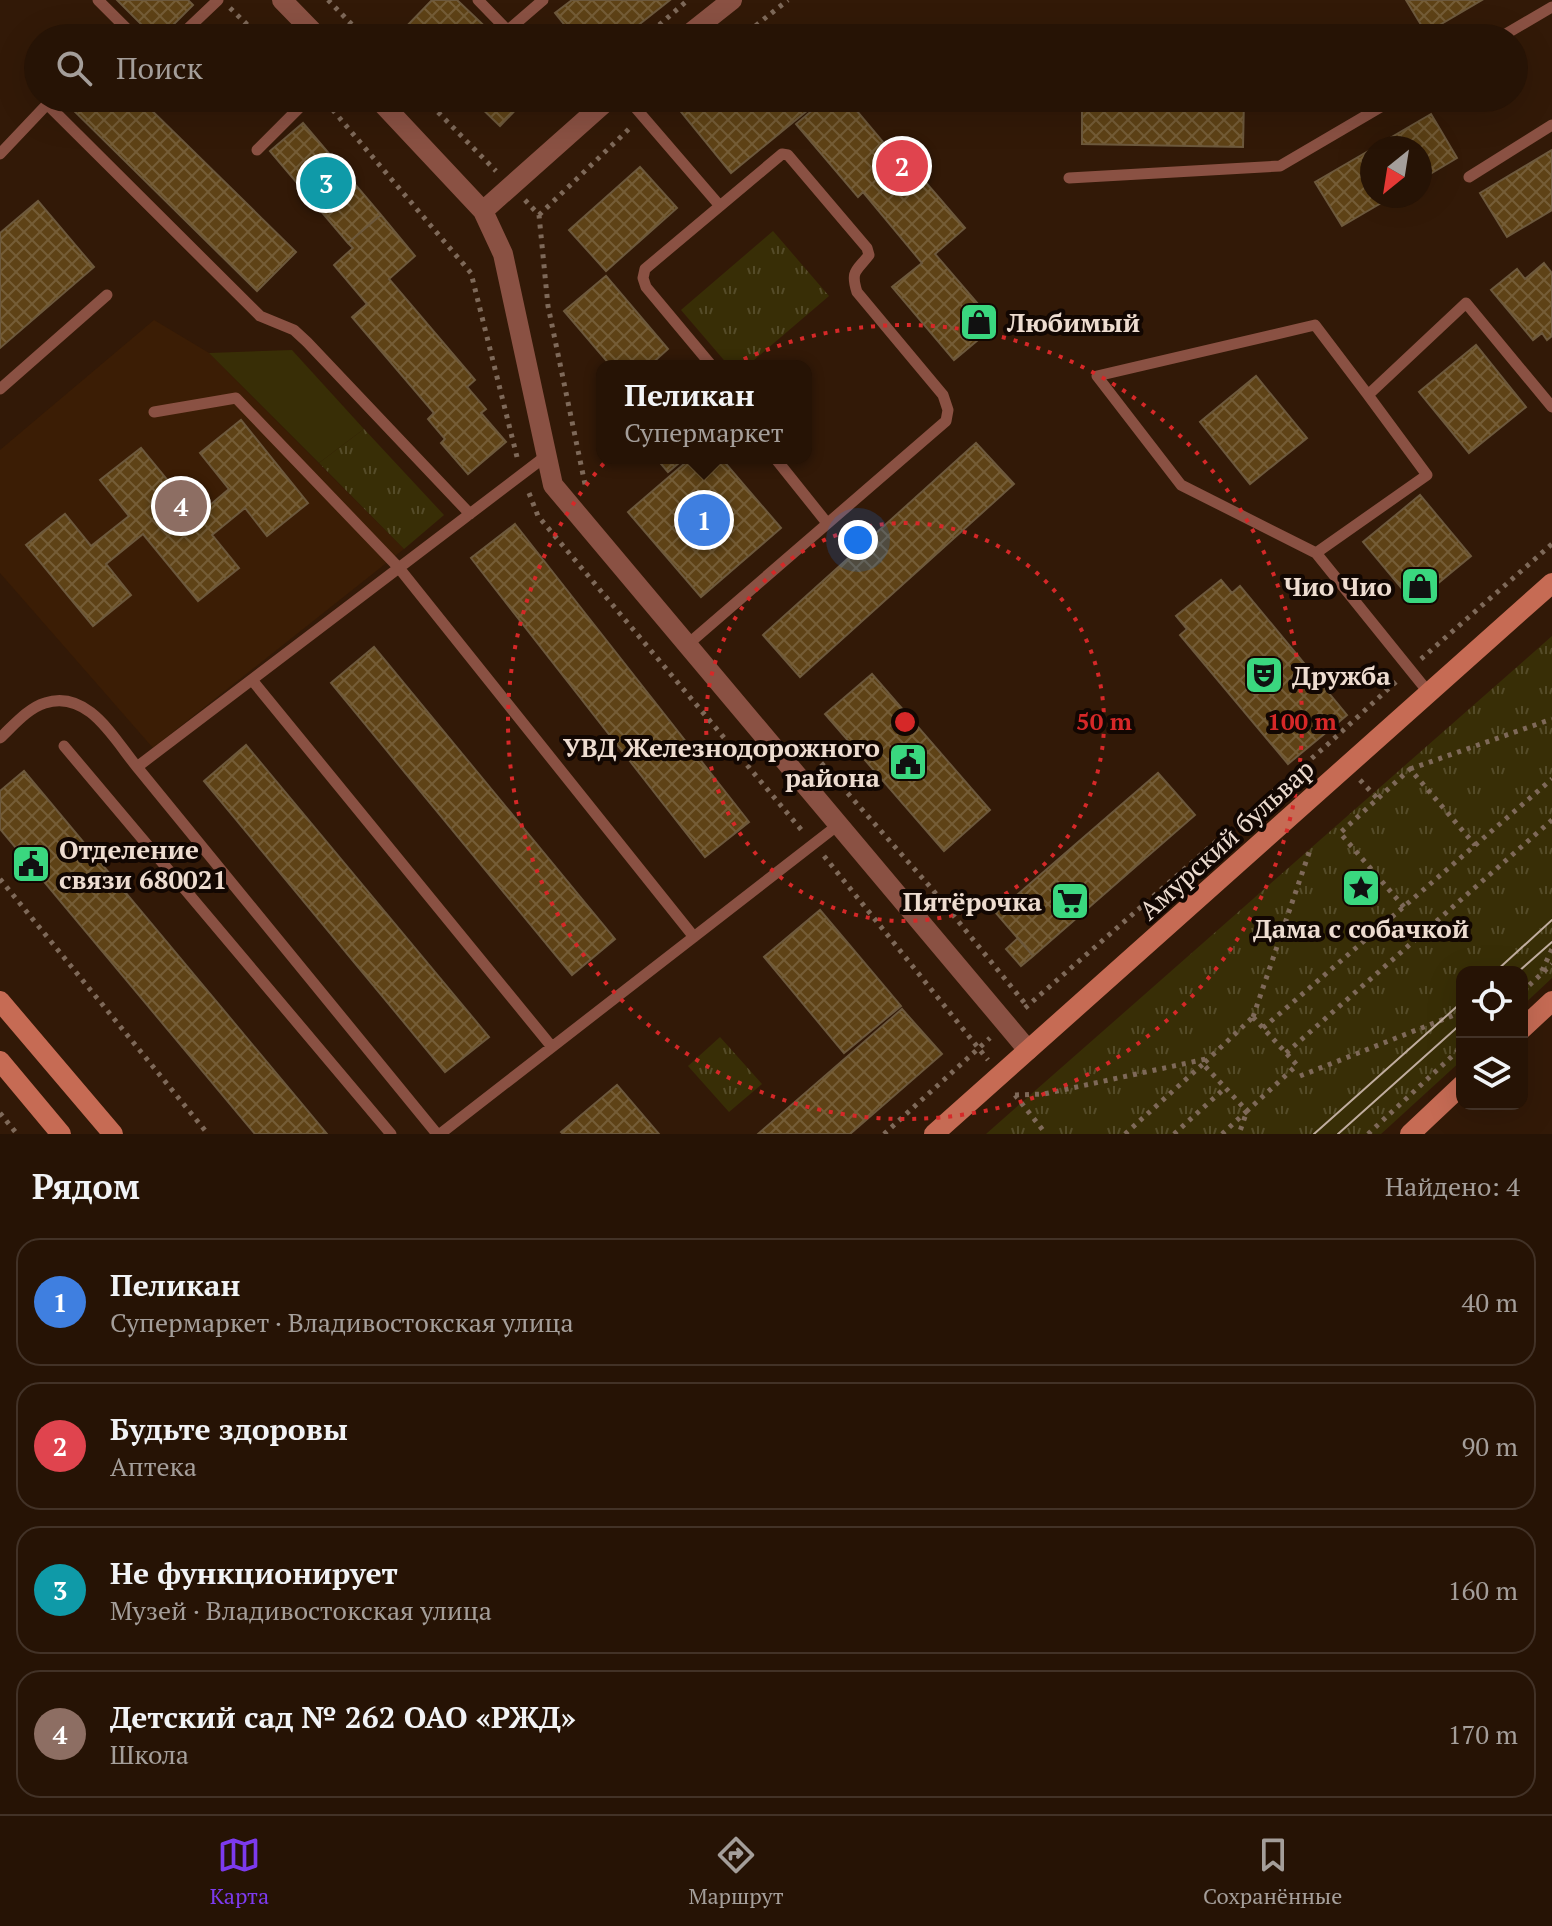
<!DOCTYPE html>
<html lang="ru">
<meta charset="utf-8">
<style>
:root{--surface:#261305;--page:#322013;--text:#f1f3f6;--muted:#a49e9a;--line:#423227;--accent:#7c3aed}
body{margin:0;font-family:"PT Serif",serif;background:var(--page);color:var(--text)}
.controls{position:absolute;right:24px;bottom:24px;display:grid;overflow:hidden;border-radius:16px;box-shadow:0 8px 32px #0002}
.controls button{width:72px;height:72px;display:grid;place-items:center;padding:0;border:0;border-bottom:2px solid var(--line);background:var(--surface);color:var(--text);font:40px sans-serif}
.compass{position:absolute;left:1360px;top:136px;width:72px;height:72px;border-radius:50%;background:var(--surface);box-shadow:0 8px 32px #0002;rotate:210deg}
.you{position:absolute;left:858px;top:540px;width:28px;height:28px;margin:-20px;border:6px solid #fff;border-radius:50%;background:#1a73e8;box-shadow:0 0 0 12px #1a73e833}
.badge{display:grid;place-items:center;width:52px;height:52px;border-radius:50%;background:var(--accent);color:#fff;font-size:26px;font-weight:700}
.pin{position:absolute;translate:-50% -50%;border:4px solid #fff;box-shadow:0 2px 8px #0006}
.popup{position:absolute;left:596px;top:360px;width:216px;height:104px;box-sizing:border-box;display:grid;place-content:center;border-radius:16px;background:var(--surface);filter:drop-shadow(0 2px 6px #0005);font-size:26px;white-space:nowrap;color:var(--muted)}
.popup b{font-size:30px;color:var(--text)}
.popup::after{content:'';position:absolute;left:50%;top:100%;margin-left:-16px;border:16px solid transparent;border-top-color:var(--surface)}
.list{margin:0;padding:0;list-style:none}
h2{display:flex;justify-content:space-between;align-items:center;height:104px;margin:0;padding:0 32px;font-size:34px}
h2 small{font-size:26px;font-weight:400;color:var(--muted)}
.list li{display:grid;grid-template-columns:52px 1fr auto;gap:24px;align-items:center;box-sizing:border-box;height:128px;margin:0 16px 16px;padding:0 16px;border:2px solid var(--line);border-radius:24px}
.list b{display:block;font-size:30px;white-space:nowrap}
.list p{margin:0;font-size:26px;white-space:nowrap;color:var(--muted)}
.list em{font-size:26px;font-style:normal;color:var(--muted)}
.icon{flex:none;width:44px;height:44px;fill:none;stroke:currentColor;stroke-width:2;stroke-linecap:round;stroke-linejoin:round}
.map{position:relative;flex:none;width:1552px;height:1134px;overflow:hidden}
.search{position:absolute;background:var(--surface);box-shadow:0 8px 32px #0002;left:24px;right:24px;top:24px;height:88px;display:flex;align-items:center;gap:20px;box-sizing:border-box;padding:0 28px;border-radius:44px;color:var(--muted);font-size:30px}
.sheet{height:680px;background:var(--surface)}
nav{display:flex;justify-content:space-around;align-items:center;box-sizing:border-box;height:112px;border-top:2px solid var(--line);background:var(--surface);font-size:22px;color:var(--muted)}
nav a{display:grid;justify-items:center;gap:4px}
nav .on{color:var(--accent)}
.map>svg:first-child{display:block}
.built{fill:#3b1d05}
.green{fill:#382e06}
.park{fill:url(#park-tufts)}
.building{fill:url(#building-cross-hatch);stroke:#6d593d;stroke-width:2}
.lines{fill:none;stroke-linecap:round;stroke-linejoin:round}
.path{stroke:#7e6959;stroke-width:5;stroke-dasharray:4 6;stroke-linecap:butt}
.lane{stroke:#8a5143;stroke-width:11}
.street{stroke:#8a5143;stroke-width:20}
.secondary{stroke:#c66b54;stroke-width:20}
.tram{stroke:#c0ad9f;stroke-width:2}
.ring{fill:none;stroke:#d62828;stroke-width:4;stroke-dasharray:4 8}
.labels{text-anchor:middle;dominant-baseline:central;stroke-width:8;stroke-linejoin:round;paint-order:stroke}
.poi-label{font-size:26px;font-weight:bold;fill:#eddcd0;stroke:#120702;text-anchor:start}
.street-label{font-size:26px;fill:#eddcd0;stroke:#120702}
.centre{fill:#d62828;stroke:#120702;stroke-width:4}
.ring-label{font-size:24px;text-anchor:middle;font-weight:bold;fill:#d62828;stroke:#120702;stroke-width:8;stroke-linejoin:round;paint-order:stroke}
</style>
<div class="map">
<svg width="1552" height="1134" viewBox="0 0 1552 1134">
<defs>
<pattern id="park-tufts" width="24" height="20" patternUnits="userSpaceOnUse" patternTransform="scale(2)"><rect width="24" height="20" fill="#382e06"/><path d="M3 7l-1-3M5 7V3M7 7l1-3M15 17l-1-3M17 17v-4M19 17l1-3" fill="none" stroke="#554c29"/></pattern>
<pattern id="building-cross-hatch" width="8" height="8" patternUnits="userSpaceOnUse" patternTransform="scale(2)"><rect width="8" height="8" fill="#5e4216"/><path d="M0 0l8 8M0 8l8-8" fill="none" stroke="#755d37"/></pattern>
</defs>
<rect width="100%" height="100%" fill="#321907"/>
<!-- built -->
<path class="built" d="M154,320L209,353L404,549L153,748L0,573V450Z"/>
<!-- green -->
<path class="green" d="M292,350L364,429L319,463L209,353Z"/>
<!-- park -->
<path class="park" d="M773,231L829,296L747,366H729L681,310Z
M364,429L444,515L404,549L319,463Z
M1552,636V978L1522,1006V972H1462V1060L1381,1134H986Z
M720,1037L762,1084L729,1112L688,1066Z"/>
<!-- building -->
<path class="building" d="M117,0H188L193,5L160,38H155Z
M432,0H457L497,38H409L402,31Z
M572,0H670L622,38H575L555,13Z
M1406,0H1482L1426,33Z
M68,98H139L296,252L257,291L65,102Z
M471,98H527L500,126Z
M688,98H809L814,105L731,173L677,107Z
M827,98H846L898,160L903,156L965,228L935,254L996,325L954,360L892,287L922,263L863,192L858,197L796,124Z
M1082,98H1244L1243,147L1082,144Z
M1431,114L1457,158L1420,180V148H1373Z
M303,123L381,215L348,243L270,151Z
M1372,149V196H1393L1342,226L1315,182Z
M1552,150V210L1507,237L1480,193Z
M640,167L677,208L606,271L569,230Z
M38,201L94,267L0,348V233Z
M381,215L415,256L389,279L475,380L467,387L486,409L481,413L506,442L468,474L441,443L445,439L428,419L434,413L352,317L367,304L334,265L353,248L348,243Z
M1544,263L1552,273V336L1547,340L1542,333L1533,340L1491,290L1517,269L1525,279Z
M606,276L668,349L649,366H611L564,311Z
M1476,345L1526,407L1469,453L1419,392Z
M1256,376L1307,438L1250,484L1200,422Z
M241,420L308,503L267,536L245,508L212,535L239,568L198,601L143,534L106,564L131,595L93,626L26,545L65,514L91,546L129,516L100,480L141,448L197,516L229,489L200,453Z
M976,443L1014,484L800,677L763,635Z
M656,458H685L668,472Z
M691,458H721L781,528L701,597L628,512Z
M1420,495L1471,556L1414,603L1363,542Z
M515,524L749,822L705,857L471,558Z
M1221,580L1232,593L1240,586L1347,715L1288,764L1180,635L1187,629L1176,616Z
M374,647L615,939L572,975L331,683Z
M872,674L990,810L944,851L825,714Z
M246,745L489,1037L445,1072L204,781Z
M24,771L327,1134H255L0,829V791Z
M1158,773L1195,815L1033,956L996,913Z
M820,910L901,1006L844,1053L764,957Z
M1018,938L1033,956L1021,966L1006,949Z
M902,1009L942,1054L850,1134H758Z
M617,1085L659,1134H563L561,1132Z"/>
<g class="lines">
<!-- path -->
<path class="path" d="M328,0L365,38
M230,8L261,38
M644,38L688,0
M740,38L788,0
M424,98L496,171
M326,102L471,273L517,457
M525,200L539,215L548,306L586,489
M539,215L631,127
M529,493L538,516L804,833
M1421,659L1552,544
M808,748L932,889L1027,1006
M1410,769L1552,719
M1360,780L1377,798
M824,856L988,1060
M0,879L208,1134
M1404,907L1340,833L1410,769L1475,845
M1542,971L1552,949
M1522,992L1552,964
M1025,1008L1327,745L1399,679
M1253,1017L1297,1065L1247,1111L1203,1064Z
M1253,1017L1310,850
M1263,1028L1552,779
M1286,1053L1552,820
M1300,1076L1462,1012
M1015,1095L1044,1094L1206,1059
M1015,1095L1046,1134
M0,1113L17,1134
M884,1134L990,1038
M1125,1134L1203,1064
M1174,1134L1225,1088
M1222,1134L1247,1111L1239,1134
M1368,1134L1462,1047"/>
<!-- lane -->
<path class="lane" d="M98,0L136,38
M478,0L515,38
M507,31L543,0
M111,38L123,26
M178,38L218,0
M1499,38L1552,7
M573,98L590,115
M627,98L720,206L782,154L788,155L867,248L869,255C857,271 850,270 857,292L943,395L948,410L946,421L687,645
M47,104L260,316L294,330L307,342L470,514
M257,150L309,98
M0,154L53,98
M1469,177L1552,125
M1069,178L1280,166L1396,98
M712,366L646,287L643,278L645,269L720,206
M0,389L107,295
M154,412L236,398L399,568L694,937
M775,458L827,523
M1316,553L1427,475L1368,395
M252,680L552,1047
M1429,693L1316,553L1181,485L1097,376L1315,325L1368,395L1466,303L1552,407
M0,738C13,726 28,708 45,703C88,689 114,739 137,767
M64,746L391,1134
M437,1134L137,767L546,456
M440,1134L838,825"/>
<!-- street -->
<path class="street" d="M282,0L319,38
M684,38L732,0
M377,98L483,211L503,254L553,485L1028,1050
M483,211L610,98"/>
<!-- secondary -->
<path class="secondary" d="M0,1001L113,1134
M1522,1029L1552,1001
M0,1061L61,1134
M934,1134L1552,583
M1410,1134L1462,1085"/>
<!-- tram -->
<path class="tram" d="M1495,972L1552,920
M1518,972L1552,942
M1314,1134L1462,1002
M1338,1134L1462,1023"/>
</g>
<!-- distance rings -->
<g class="ring">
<circle cx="905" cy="722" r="199"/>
<circle cx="905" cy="722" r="397"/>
</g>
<!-- icons -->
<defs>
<g id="shop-square" transform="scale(2)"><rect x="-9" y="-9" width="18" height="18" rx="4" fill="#3ad77f" stroke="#120702"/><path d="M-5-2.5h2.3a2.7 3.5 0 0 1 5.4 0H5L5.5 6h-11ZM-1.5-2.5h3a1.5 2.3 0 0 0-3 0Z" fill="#111"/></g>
<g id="theatre-square" transform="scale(2)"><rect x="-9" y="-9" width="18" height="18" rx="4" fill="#3ad77f" stroke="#120702"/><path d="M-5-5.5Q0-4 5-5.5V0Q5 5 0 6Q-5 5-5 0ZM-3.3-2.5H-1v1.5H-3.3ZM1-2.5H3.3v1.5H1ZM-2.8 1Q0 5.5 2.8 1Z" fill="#111"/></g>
<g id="civic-square" transform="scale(2)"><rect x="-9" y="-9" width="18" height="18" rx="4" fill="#3ad77f" stroke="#120702"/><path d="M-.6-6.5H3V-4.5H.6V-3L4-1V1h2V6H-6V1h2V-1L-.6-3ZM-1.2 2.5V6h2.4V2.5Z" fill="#111"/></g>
<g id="sight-square" transform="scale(2)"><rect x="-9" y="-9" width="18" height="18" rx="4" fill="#3ad77f" stroke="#120702"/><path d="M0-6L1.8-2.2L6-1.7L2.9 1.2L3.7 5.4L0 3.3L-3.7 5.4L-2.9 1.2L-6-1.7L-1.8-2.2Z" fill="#111"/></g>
<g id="supermarket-square" transform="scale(2)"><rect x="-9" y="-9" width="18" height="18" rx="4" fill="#3ad77f" stroke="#120702"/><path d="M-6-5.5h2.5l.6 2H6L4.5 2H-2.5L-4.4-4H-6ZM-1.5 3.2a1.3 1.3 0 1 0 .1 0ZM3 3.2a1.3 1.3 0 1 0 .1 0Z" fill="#111"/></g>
</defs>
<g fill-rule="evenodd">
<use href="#shop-square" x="979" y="322"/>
<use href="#shop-square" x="1420" y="586"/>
<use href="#theatre-square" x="1264" y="675"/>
<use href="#civic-square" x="908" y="762"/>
<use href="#civic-square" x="31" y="864"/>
<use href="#sight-square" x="1361" y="888"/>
<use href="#supermarket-square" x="1070" y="901"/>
</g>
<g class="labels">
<!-- poi labels -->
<g class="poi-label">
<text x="1007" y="322">Любимый</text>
<text x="1392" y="586" text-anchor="end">Чио Чио</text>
<text x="1292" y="675">Дружба</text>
<text x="880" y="747" text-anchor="end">УВД Железнодорожного<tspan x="880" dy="30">района</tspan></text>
<text x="59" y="849">Отделение<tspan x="59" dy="30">связи 680021</tspan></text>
<text x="1042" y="901" text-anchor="end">Пятёрочка</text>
<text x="1361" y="928" text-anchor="middle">Дама с собачкой</text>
</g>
<!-- street labels -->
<g class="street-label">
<text transform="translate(1226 839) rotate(-42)">Амурский бульвар</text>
</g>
</g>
<circle cx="905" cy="722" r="12" class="centre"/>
<g class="ring-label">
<text x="1104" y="730">50 m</text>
<text x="1302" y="730">100 m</text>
</g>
</svg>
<div class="controls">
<button><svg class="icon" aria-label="locate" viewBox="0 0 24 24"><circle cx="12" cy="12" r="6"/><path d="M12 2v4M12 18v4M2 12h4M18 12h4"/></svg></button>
<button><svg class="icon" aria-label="layers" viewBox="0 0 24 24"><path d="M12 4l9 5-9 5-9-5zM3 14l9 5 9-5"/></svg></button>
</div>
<svg class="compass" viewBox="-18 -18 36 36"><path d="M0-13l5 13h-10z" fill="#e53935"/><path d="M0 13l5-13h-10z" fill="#a49e9a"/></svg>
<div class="you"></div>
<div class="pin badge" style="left:704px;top:520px;background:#3f7fe0">1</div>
<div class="popup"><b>Пеликан</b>Супермаркет</div>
<div class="pin badge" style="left:902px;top:166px;background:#e0444e">2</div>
<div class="pin badge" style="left:326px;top:183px;background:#0f9aa8">3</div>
<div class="pin badge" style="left:181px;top:506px;background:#8d6e63">4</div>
<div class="search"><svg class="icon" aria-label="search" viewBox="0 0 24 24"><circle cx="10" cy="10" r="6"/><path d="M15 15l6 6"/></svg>Поиск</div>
</div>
<section class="sheet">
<h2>Рядом<small>Найдено: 4</small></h2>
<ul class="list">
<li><span class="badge" style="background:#3f7fe0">1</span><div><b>Пеликан</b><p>Супермаркет · Владивостокская улица</p></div><em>40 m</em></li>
<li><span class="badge" style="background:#e0444e">2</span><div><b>Будьте здоровы</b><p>Аптека</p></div><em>90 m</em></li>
<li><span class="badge" style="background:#0f9aa8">3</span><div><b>Не функционирует</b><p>Музей · Владивостокская улица</p></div><em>160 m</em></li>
<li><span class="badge" style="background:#8d6e63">4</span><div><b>Детский сад № 262 ОАО «РЖД»</b><p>Школа</p></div><em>170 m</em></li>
</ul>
</section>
<nav>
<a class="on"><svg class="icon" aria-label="map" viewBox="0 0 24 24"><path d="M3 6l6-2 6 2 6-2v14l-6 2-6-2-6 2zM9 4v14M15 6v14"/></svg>Карта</a>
<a><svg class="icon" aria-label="directions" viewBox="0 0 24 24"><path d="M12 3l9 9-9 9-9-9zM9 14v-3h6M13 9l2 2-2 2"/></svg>Маршрут</a>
<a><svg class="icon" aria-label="saved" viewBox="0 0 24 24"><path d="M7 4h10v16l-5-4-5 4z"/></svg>Сохранённые</a>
</nav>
